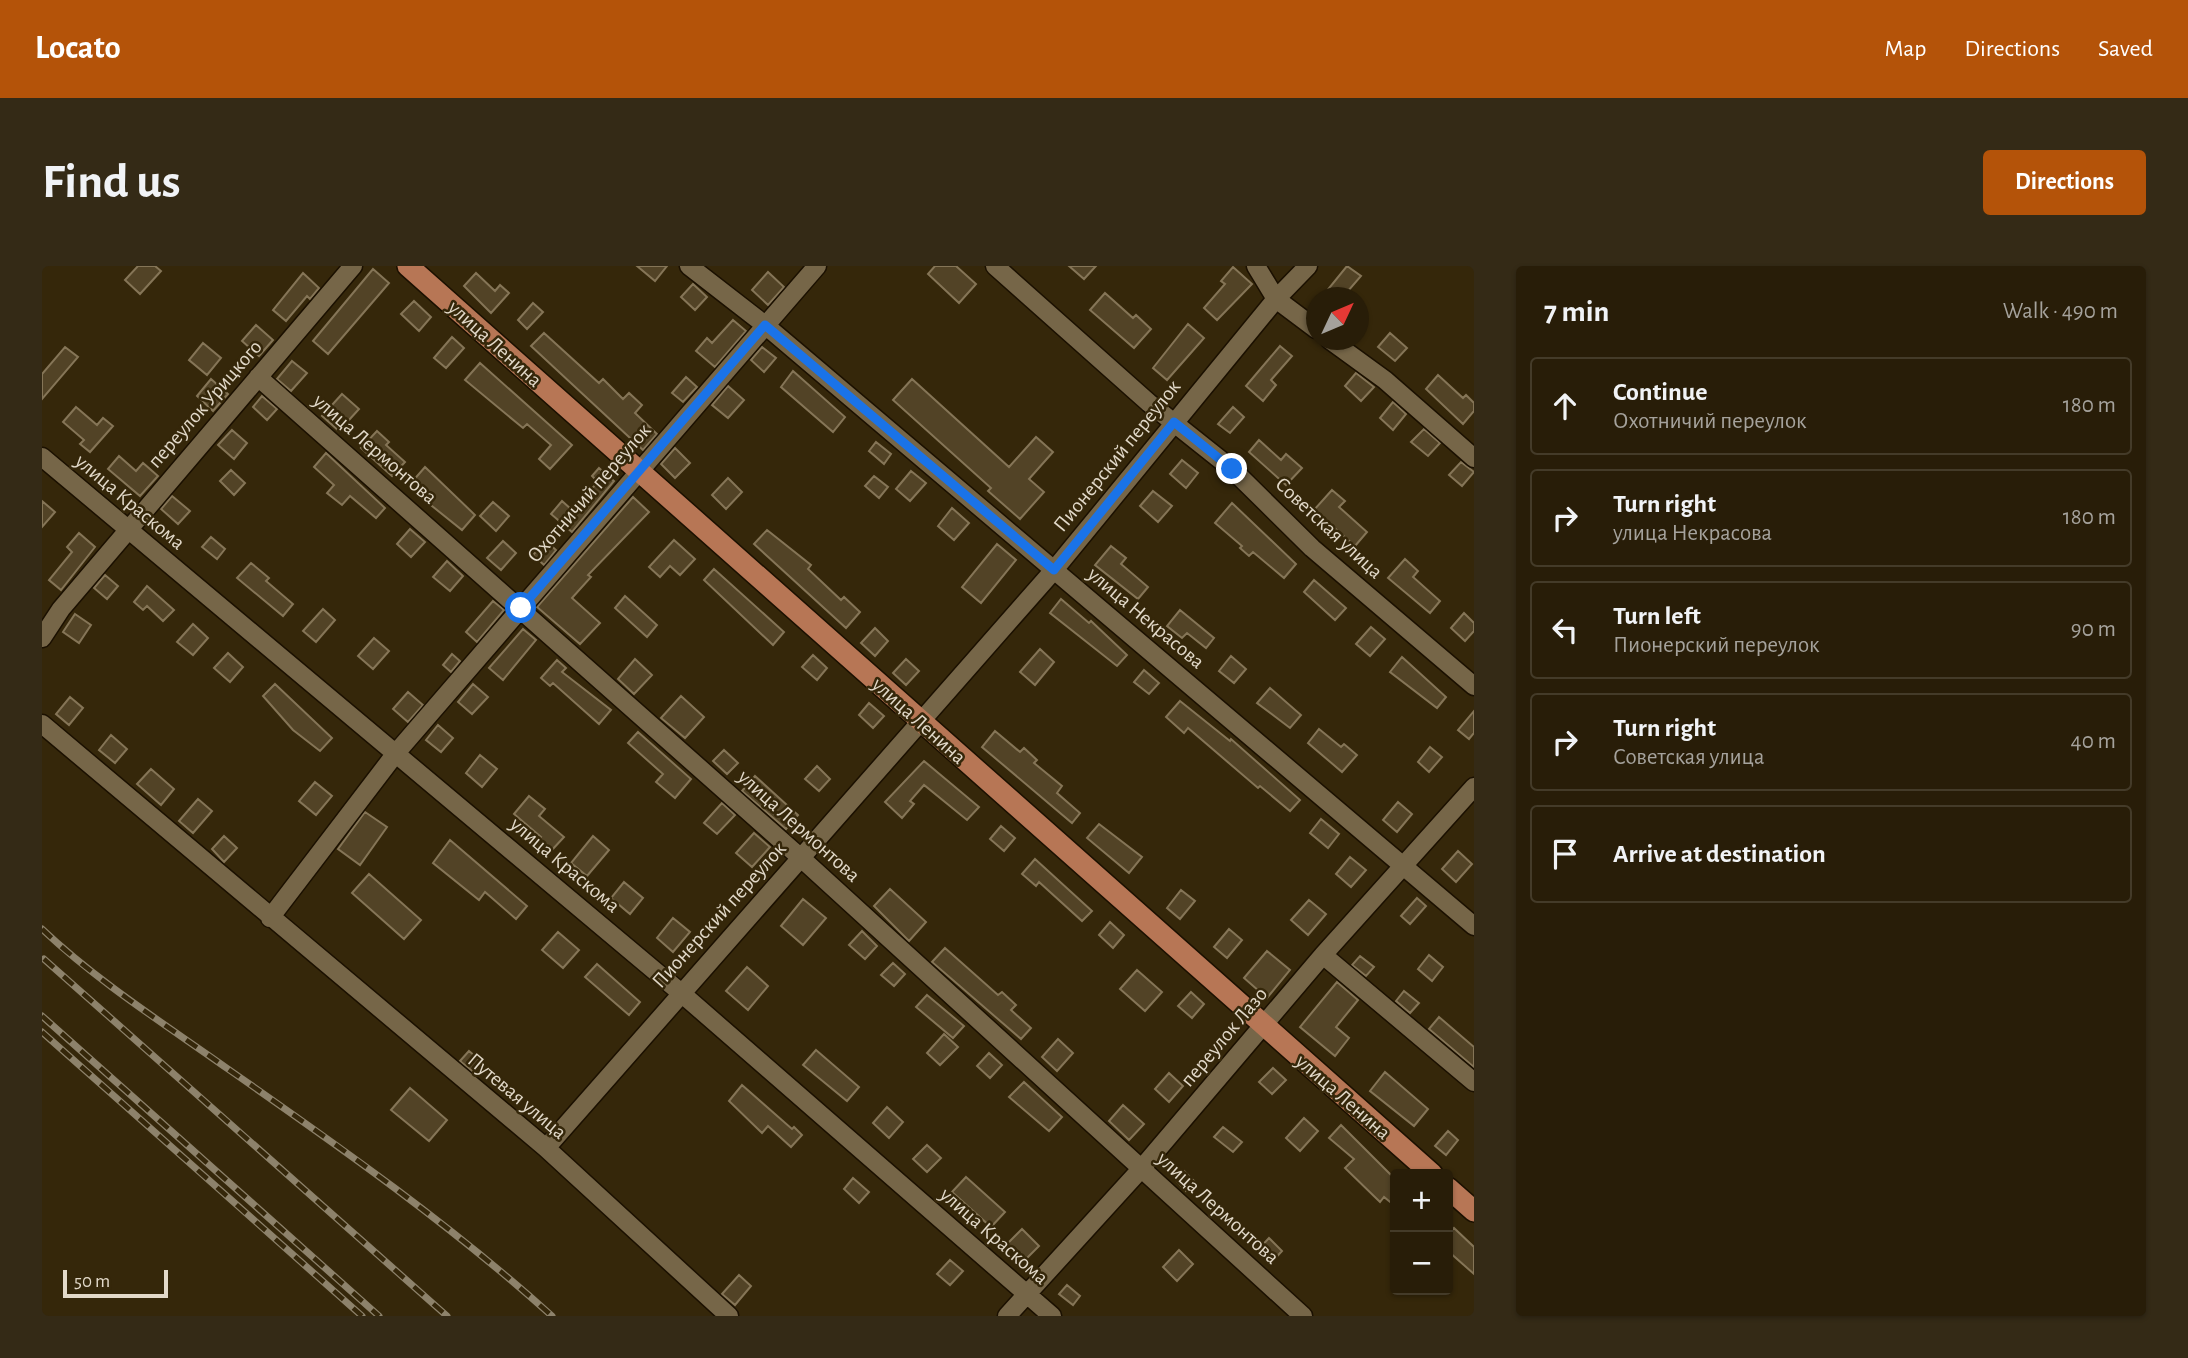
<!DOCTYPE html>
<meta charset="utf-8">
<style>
:root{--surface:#281d08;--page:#342a16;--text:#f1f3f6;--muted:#a5a29c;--line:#443b29;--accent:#b45309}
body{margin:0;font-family:"Alegreya Sans",sans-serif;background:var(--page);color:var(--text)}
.controls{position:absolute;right:21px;bottom:21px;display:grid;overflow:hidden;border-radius:7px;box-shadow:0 2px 5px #0004}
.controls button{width:63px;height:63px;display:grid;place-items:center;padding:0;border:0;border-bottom:2px solid var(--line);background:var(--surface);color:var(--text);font:35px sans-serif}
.compass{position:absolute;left:1264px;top:21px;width:63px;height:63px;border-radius:50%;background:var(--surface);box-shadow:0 2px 5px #0004;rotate:46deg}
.scale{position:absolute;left:21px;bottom:18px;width:105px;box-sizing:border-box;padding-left:7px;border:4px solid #e2d9c9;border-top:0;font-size:19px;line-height:24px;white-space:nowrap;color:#e2d9c9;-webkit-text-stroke:5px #35270a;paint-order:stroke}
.stop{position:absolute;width:21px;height:21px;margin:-16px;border:5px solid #1a73e8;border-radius:50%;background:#fff}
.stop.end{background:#1a73e8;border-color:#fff;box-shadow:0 2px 7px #0008}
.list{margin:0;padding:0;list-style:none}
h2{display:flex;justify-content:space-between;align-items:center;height:91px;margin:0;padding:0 28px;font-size:30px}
h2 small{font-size:23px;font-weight:400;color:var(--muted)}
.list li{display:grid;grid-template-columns:46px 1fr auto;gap:21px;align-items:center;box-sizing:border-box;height:98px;margin:0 14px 14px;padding:0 14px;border:2px solid var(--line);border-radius:7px}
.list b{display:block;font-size:26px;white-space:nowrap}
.list p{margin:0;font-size:23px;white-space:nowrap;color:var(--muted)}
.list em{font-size:23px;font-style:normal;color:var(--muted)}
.icon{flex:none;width:38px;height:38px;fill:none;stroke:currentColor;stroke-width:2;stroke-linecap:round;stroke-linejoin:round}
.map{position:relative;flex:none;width:1432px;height:1050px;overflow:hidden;border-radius:7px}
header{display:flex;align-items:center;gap:42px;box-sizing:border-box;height:98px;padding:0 35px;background:var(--accent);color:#fff}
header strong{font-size:33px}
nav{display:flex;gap:38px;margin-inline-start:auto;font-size:24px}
.intro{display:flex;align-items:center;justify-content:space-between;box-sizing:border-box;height:168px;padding:0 42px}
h1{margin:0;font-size:49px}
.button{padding:18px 32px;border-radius:7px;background:var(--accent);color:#fff;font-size:24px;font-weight:700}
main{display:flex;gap:42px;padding:0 42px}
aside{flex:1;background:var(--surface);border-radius:7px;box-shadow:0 2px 5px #0004}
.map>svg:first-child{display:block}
.building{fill:#524326;stroke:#857557;stroke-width:2}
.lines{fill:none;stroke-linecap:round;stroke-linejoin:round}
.minor-casing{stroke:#1b1000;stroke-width:21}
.major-casing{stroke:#1b1000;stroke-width:24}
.minor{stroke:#766648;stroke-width:18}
.major{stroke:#b77655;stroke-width:21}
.rail-casing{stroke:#8d826b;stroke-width:7}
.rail{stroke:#35270a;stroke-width:4.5;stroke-dasharray:13;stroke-linecap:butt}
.route{stroke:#1a73e8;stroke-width:9}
.labels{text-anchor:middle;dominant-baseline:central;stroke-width:5;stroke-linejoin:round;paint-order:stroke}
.street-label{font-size:21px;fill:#e2d9c9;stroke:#35270a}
</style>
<header>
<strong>Locato</strong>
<nav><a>Map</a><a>Directions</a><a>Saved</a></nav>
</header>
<div class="intro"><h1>Find us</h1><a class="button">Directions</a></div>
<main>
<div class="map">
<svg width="1432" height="1050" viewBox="0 0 1432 1050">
<rect width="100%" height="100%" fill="#35270a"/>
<!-- building -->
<path class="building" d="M96,0H113L119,5L98,28L83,14Z
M595,0H625L613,15Z
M893,0H914L934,18L917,37L886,8Z
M1027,0H1054L1042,13Z
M1305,0L1319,10L1300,32H1279Z
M1191,1L1210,18L1175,54L1162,42L1183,18L1179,15Z
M331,3L347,17L286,88L271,75Z
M726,6L742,21L726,39L710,24Z
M261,7L277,22L268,33L265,30L244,55L231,44Z
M434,7L453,25L458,19L467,27L449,47L422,20Z
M651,18L665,31L653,44L639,31Z
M1063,27L1091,52L1094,49L1109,63L1092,82L1048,44Z
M372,35L389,51L377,65L359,48Z
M491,37L501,46L485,63L476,54Z
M691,54L704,65L673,101L654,85L665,72L670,77Z
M1146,58L1162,72L1125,114L1111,102Z
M214,59L231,74L217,90L200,75Z
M502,67L557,117L561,113L581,133L587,127L600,139L593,147L615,168L601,184L489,80Z
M1348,67L1365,82L1353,95L1336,81Z
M410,71L422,82L404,102L392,92Z
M161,77L179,92L165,109L147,94Z
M1238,80L1250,90L1229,114L1234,119L1221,135L1204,120Z
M23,81L36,91L0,133V108Z
M720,81L734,92L722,106L709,94Z
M250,95L265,107L249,125L235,113Z
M438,97L530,179L508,203L497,193L509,179L485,158L481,162L423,114Z
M751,105L803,151L791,166L739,121Z
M1314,107L1332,121L1319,135L1303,120Z
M1396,109L1421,132L1424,129L1432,137V145L1421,158L1384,123Z
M644,111L655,121L641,136L630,127Z
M169,113L186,128L171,145L155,130Z
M870,113L967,201L994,171L1011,186L987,213L1002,226L978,253L946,225L949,222L851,134Z
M686,120L702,134L686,152L670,139Z
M300,128L317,143L297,165L280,150Z
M220,130L235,143L225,154L211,141Z
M1351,136L1364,148L1351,164L1338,152Z
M34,141L55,159L61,152L71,160L48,186L38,178L42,174L21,156Z
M1191,141L1202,151L1188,167L1176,158Z
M1382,163L1398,177L1386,190L1369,176Z
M190,164L205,177L192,193L176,179Z
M335,165L347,176L344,179L363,196L350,210L319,182Z
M1217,174L1239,194L1244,188L1260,202L1244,219L1207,186Z
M834,176L849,188L842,198L827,185Z
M633,182L648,197L633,212L619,198Z
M284,187L343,242L334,252L308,230L300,239L285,227L292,219L272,201Z
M77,190L94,205L101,197L116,210L98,230L66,203Z
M1140,194L1156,207L1144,222L1128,208Z
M1419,196L1432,206L1420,220L1407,209Z
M383,201L433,249L420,264L385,236L388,232L370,216Z
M557,202L572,215L530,266L509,248L520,235L530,244L556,216L550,210Z
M189,204L203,217L192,229L178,215Z
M869,205L884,217L868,235L854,223Z
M832,210L846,221L837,232L823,220Z
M686,212L700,226L684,243L670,229Z
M1290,224L1303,235L1297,241L1325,266L1313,280L1272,244Z
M1111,225L1130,240L1116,256L1098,240Z
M130,230L148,245L136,258L119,243Z
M591,231L607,246L546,309L549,311L530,332L558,357L538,378L495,341Z
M0,235L13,246L0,261Z
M451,236L467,250L454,265L438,250Z
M1190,237L1254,298L1242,312L1211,286L1207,290L1198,282L1200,280L1173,257Z
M910,242L927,257L912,274L896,260Z
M368,263L383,276L369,291L355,278Z
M725,264L769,299L766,303L799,334L802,331L818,346L804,362L712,278Z
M37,267L53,281L19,324L7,314L30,286L25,281Z
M169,271L183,283L175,293L160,281Z
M632,274L653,293L638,309L628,300L618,311L607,301Z
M461,275L474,287L459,304L445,292Z
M504,275L514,284L502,299L491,289Z
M955,278L974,294L939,337L920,321Z
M1069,280L1084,292L1079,298L1106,321L1096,333L1053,299Z
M1363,293L1376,305L1371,311L1398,335L1388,347L1346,312Z
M405,295L421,310L408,325L391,311Z
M209,297L227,312L224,315L251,338L241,350L195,312Z
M672,303L742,366L731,379L662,314Z
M63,309L76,320L65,333L52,322Z
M1272,314L1304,342L1293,354L1262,326Z
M105,320L132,344L121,355L105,340L101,344L92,336Z
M583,330L615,359L605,371L573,342Z
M1019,333L1047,357L1049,355L1085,389L1075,400L1008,347Z
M451,335L462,344L435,376L424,366Z
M281,343L293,354L274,376L261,365Z
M1138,344L1172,372L1164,382L1145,367L1140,372L1125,360Z
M1422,347L1432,357V365L1423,375L1409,362Z
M33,348L49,359L37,377L21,366Z
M151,358L166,372L151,389L135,376Z
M1329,361L1343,373L1328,390L1314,378Z
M833,362L846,375L833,390L819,377Z
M481,363L494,374L461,414L447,402Z
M332,372L347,385L331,403L316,390Z
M998,383L1012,396L993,419L978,406Z
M186,387L201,401L188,416L172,402Z
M410,388L418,395L409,406L401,399Z
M771,389L785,402L775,414L760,401Z
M1189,390L1204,403L1192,417L1177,405Z
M1360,391L1404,431L1395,442L1348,406Z
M593,393L610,409L592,428L576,413Z
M864,393L877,405L864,419L851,407Z
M515,394L524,402L520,406L569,444L557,458L511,417L508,420L499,412Z
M1102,404L1117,417L1107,428L1092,416Z
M233,418L290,472L278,485L251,464L221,430Z
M431,418L446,431L430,448L416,436Z
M1228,422L1259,449L1248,462L1215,437Z
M366,426L381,439L366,456L351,443Z
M639,430L662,451L643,472L619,452Z
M28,431L41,442L27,459L14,448Z
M1138,435L1188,475L1189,473L1258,534L1248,545L1218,520L1216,522L1146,462L1142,467L1124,451Z
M827,437L842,450L831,462L817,449Z
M1432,445V467L1427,473L1416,464Z
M396,459L411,472L399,486L384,474Z
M1277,463L1299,481L1302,478L1315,489L1300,506L1266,477Z
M953,465L978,486L982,482L995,494L992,497L1020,520L1015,527L1038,547L1030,557L940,481Z
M596,466L649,513L633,532L614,516L621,508L586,477Z
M69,469L85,483L73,497L57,484Z
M1388,481L1400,491L1387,506L1376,496Z
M682,484L696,497L685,508L671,495Z
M438,489L455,503L440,521L424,507Z
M882,495L937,541L925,554L882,519L868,535L872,538L860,552L843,536Z
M775,500L788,513L777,525L763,513Z
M109,503L132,523L119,539L95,518Z
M713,510L756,549L744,563L700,525Z
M273,516L290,530L274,549L257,535Z
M487,530L503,543L497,550L522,571L509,585L497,574L499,571L472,548Z
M156,533L170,545L151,567L137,555Z
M1356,536L1370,548L1355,566L1341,554Z
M680,537L693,549L675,568L662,557Z
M323,546L345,561L318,599L296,583Z
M1279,553L1297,568L1286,582L1268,567Z
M1057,558L1100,591L1087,607L1045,572Z
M959,560L973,572L962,585L948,573Z
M712,567L728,581L710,601L694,587Z
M182,570L195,582L182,596L170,583Z
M551,570L567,584L545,610L529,597Z
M408,574L485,640L474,653L443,626L437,634L391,597Z
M1416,585L1430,598L1414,616L1400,603Z
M1308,591L1324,604L1309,621L1294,608Z
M993,593L1050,645L1040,655L997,616L994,620L980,608Z
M327,608L379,654L362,673L310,627Z
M582,616L601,632L588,648L569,632Z
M848,623L884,656L867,675L832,640Z
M1139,624L1153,635L1138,653L1125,642Z
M1375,632L1384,640L1368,658L1359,650Z
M761,633L784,652L761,679L739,660Z
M1267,634L1284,648L1266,669L1249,654Z
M631,652L648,666L631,686L615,672Z
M1068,656L1082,669L1071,682L1057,669Z
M1187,663L1200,674L1185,692L1172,681Z
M820,665L835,680L823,693L807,679Z
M516,666L537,684L521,702L500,684Z
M903,682L956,729L960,726L974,739L969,744L989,762L979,773L890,696Z
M1225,685L1248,704L1225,732L1202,712Z
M1387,689L1401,701L1390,715L1376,703Z
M1318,690L1332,701L1324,710L1310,699Z
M851,697L863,708L852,720L839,709Z
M555,698L598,736L587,749L543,711Z
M705,701L726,720L706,744L684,725Z
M1095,704L1120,726L1103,745L1078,723Z
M1295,716L1316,734L1294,761L1307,772L1293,790L1258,761Z
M1362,725L1377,737L1368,747L1354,735Z
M1149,726L1162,738L1150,752L1136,740Z
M885,729L922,760L911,772L874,741Z
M1397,751L1432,781V801L1387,763Z
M902,768L916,781L898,799L885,787Z
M1016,773L1031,787L1015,805L1000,791Z
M774,784L817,821L805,835L761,799Z
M427,785L439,795L430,805L418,795Z
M947,787L960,799L948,812L935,800Z
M1231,802L1244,814L1230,828L1217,816Z
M1343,806L1386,843L1372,860L1328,825Z
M1127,807L1141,820L1127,836L1113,823Z
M982,816L1020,851L1007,865L967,831Z
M700,819L750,863L752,861L760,869L749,881L726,860L720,867L687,835Z
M368,822L405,854L387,875L349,844Z
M1081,839L1102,858L1087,874L1067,855Z
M845,841L861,856L847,872L831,857Z
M1262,852L1276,865L1258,885L1244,872Z
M1299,859L1353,913V940L1342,931L1338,936L1303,902L1312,893L1287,872Z
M1181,861L1200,876L1191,886L1172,871Z
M1406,865L1416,874L1404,889L1393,880Z
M885,879L899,892L885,906L871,893Z
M1142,905L1153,916L1144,925L1133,913Z
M924,911L963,946L949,961L910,926Z
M811,912L827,926L817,937L802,923Z
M1412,962L1432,981V1008L1406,985V968Z
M980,963L997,980L982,995L965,978Z
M1227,972L1240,985L1229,997L1215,985Z
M1137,984L1151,998L1135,1015L1121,1001Z
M908,994L921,1005L908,1019L895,1008Z
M697,1009L709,1020L693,1039L680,1028Z
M1025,1019L1038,1030L1031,1039L1017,1028Z"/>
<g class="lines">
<!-- minor casing -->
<g class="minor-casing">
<path id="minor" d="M647,0L723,59L1432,660
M953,0L1107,137L1190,203L1270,282L1432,420
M1214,0L1234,33L1274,63
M1288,74L1343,114L1432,192
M216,111L759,592L1261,1050
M0,191L638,726L1010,1050
M0,372L19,343L311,0
M0,458L504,882L687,1050
M228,652L354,487L775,0
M1281,689L1432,816
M504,882L1012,304L1234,33L1266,0
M965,1050L1099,903L1281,689L1432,521"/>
</g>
<!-- major casing -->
<g class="major-casing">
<path id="major" d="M366,0L1390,908
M1406,922L1432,945"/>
</g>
<!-- minor -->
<use href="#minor" class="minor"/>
<!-- major -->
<use href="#major" class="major"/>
<!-- rail casing -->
<g class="rail-casing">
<path id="rail" d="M0,663C56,716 124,759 186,803C298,881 409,959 510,1050
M2,693L405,1050
M0,750L337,1050
M0,766L320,1050"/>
</g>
<!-- rail -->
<use href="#rail" class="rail"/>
</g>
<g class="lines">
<!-- route -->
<path class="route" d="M479,342L723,59L1012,304L1132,156L1190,203"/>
</g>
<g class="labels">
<!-- street labels -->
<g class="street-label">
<text transform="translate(453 78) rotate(42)">улица Ленина</text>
<text transform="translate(163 138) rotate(-49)">переулок Урицкого</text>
<text transform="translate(333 183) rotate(41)">улица Лермонтова</text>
<text transform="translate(1075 190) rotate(-51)">Пионерский переулок</text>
<text transform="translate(547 227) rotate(-49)">Охотничий переулок</text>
<text transform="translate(88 236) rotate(40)">улица Краскома</text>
<text transform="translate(1287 262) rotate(43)">Советская улица</text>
<text transform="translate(1104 352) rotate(40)">улица Некрасова</text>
<text transform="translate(877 455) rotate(42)">улица Ленина</text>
<text transform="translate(757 560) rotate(42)">улица Лермонтова</text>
<text transform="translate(523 599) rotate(40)">улица Краскома</text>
<text transform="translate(677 649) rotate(-48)">Пионерский переулок</text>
<text transform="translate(1182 771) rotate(-50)">переулок Лазо</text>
<text transform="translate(475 830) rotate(40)">Путевая улица</text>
<text transform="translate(1301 831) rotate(41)">улица Ленина</text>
<text transform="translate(1176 942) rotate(42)">улица Лермонтова</text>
<text transform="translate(952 970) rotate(41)">улица Краскома</text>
</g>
</g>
</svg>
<div class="controls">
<button>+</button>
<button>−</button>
</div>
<svg class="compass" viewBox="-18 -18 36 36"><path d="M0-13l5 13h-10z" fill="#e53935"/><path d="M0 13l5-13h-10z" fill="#a5a29c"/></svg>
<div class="scale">50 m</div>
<div class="stop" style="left:479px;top:342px"></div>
<div class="stop end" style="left:1190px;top:203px"></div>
</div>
<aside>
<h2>7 min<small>Walk · 490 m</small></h2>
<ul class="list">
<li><svg class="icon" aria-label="ahead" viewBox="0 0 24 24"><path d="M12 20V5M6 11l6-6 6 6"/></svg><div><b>Continue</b><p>Охотничий переулок</p></div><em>180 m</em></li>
<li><svg class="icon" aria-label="right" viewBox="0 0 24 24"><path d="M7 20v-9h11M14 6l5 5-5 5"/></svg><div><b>Turn right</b><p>улица Некрасова</p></div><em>180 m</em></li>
<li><svg class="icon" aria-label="left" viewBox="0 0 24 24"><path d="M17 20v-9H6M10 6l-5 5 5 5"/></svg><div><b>Turn left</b><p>Пионерский переулок</p></div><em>90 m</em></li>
<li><svg class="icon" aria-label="right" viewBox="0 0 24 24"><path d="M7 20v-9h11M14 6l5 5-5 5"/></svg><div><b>Turn right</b><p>Советская улица</p></div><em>40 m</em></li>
<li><svg class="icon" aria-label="arrive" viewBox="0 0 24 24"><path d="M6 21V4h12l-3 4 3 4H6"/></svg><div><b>Arrive at destination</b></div></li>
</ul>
</aside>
</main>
